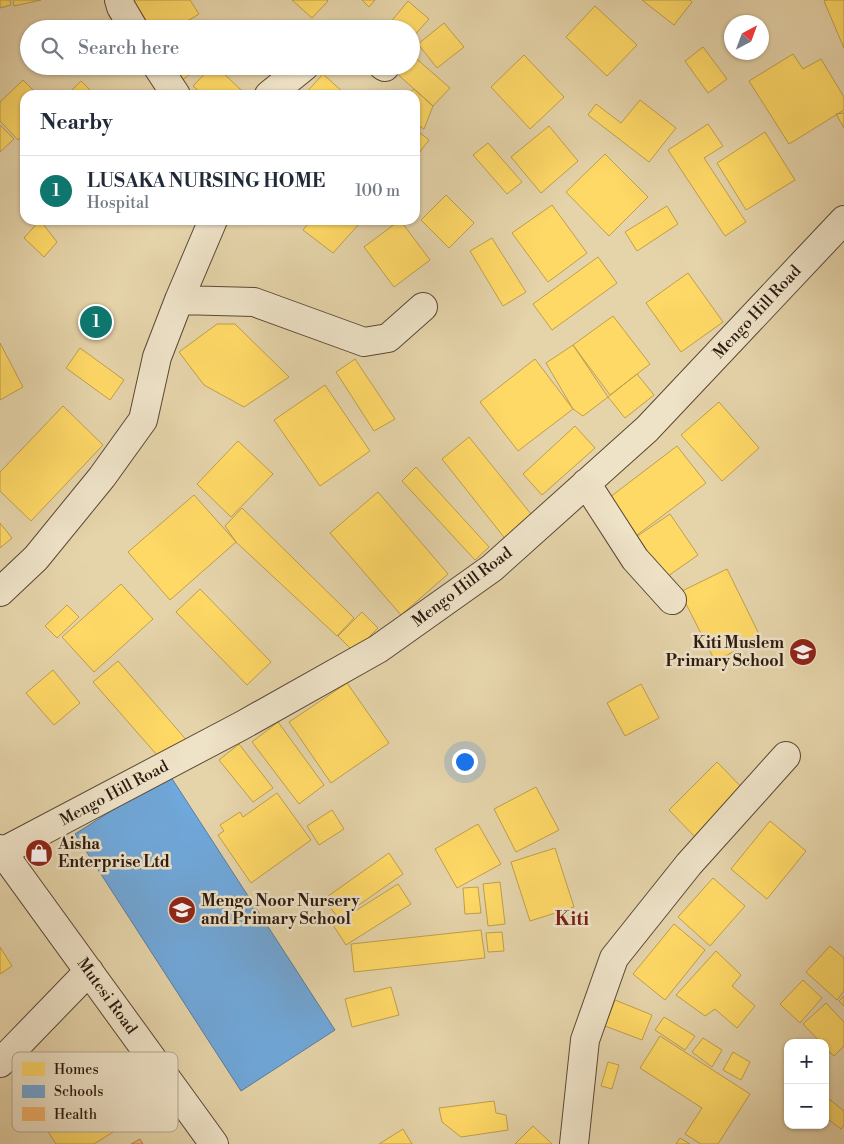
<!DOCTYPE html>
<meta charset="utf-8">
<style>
:root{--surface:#fff;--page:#f2f2f3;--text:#1f2937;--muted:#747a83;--line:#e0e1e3;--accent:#0f766e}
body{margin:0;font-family:"Libre Bodoni",serif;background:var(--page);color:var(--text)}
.controls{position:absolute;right:15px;bottom:15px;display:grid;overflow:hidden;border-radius:10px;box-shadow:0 1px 4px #0004}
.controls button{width:45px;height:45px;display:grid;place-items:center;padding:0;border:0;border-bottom:1px solid var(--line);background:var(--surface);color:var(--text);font:25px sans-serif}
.compass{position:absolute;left:724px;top:15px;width:45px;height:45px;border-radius:50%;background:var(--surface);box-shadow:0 1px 4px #0004;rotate:41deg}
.you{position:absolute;left:464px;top:761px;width:18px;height:18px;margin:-12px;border:4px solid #fff;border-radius:50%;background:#1a73e8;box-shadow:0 0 0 8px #1a73e833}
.badge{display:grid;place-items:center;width:32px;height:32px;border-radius:50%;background:var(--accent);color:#fff;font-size:16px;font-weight:700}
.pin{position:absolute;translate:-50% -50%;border:2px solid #fff;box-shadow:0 1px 5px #0006}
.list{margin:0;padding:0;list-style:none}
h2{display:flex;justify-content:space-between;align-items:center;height:65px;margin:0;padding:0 20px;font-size:21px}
h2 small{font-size:16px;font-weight:400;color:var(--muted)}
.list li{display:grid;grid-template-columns:32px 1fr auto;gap:15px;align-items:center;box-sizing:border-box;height:70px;padding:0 20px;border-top:1px solid var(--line)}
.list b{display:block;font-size:19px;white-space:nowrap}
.list p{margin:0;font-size:16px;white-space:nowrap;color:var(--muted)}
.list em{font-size:16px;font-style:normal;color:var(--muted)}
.icon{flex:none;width:28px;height:28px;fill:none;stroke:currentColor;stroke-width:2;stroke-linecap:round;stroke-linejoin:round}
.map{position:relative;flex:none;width:844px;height:1144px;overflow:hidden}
.search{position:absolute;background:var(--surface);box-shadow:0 1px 4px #0004;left:20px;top:20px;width:400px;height:55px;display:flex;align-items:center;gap:12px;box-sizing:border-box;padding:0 18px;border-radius:28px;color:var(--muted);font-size:19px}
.panel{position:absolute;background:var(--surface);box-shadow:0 1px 4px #0004;left:20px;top:90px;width:400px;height:135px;border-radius:15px}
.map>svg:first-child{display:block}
.homes{fill:#ffd966;stroke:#bf9f4c}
.schools{fill:#6fa8dc;stroke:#5b7d9e}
.health{fill:#f6b26b;stroke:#b9844f}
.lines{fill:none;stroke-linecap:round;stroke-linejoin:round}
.minor-casing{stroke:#5a4836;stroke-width:30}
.minor{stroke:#eee2c7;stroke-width:28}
.labels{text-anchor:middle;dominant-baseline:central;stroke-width:5;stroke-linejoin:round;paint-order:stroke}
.street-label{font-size:16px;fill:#2b190f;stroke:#eee2c7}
.poi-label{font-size:16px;font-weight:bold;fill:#2b190f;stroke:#eee2c7;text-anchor:start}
.quarter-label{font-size:19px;font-weight:bold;fill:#7a1f14;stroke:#eee2c7}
.key{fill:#eee2c7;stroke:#b4a690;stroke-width:1}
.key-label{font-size:14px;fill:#2b190f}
</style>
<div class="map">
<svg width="844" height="1144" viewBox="0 0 844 1144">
<rect width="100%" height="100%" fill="#e5d3a9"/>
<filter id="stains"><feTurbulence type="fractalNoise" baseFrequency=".004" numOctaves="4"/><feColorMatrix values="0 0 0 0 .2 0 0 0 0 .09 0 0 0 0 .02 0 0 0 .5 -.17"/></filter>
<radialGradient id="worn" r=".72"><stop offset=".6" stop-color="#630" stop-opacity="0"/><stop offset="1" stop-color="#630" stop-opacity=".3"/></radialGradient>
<!-- homes -->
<path class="homes" d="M0,0H10L11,5L0,8Z
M13,0H41L14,6Z
M131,0H190L199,14L174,29H147Z
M292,0H327L328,1L312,18Z
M362,0H375L369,7Z
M642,0H690L692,2L674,25Z
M827,0H844V48L824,1Z
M408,1L429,19L411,39V29H385Z
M595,6L637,45L607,76L566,37Z
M444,23L464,47L437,68L418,44Z
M703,47L727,79L708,93L685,61Z
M411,54L450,88L433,106L394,71L398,66H411Z
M793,54L803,69L821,59L844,97V110L789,144L749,81Z
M524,55L564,97L530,129L491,87Z
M170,66H201L181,81Z
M212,66H216L245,94L203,95L193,86Z
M323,74L346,95H304Z
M23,80L38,95H25V133L18,140L0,121V102Z
M81,81L95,95H67Z
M414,89L433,106L424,129L415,123V95H408Z
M640,100L676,128L649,162L588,115L596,104L621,123Z
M844,113V128L836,114Z
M708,124L723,146L704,158L746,222L725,236L668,150Z
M0,125L14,139L0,152Z
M549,126L578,161L541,193L511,157Z
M415,129L429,140L415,158Z
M765,132L795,180L746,210L717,163Z
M488,143L522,182L507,194L473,155Z
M605,154L648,197L609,236L566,192Z
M446,195L474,223L449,248L421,220Z
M552,205L587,253L548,282L512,233Z
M667,206L678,224L637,251L625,232Z
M40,220L57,242L44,257L24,238Z
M311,220H354L359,224L333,253L303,230Z
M400,220L430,260L394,287L364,247Z
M492,238L526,292L503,306L470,251Z
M598,257L617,283L552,330L533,304Z
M688,273L723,322L681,352L646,303Z
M613,316L650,364L610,395L573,345Z
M217,324H235L289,377L244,407L204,385L179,352Z
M0,343L23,387L0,400Z
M573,345L608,397L583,416L573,409L546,363Z
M80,348L124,380L110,400L66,368Z
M355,359L395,419L374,431L336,372Z
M535,359L573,409L518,451L480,402Z
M637,374L654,395L625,418L608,397Z
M325,385L370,451L320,486L274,420Z
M719,402L759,448L722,481L681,435Z
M63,406L103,445L31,521L0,491V472Z
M575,426L595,448L542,495L523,474Z
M469,437L535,519L507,541L442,459Z
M238,441L273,474L231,517L197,484Z
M677,446L706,483L629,541L601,504Z
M416,467L489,547L475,560L402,481Z
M378,492L448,574L401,615L330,533Z
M194,495L236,542L170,600L128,552Z
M242,508L354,618L337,636L236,542L225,526Z
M670,514L698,555L658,583L630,541Z
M0,523L12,538L0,548Z
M727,569L761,638L715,661L680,592Z
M121,584L153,619L94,672L62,637Z
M200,589L271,662L247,685L176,612Z
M67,605L79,617L57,638L45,626Z
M362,612L378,628L354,652L338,636Z
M118,661L189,743L164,763L93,682Z
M53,670L80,703L54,725L26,693Z
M347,683L389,743L331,783L289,722Z
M641,684L659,718L625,736L607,703Z
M278,722L324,785L299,804L252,742Z
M239,744L273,788L253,802L219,760Z
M717,762L748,794L699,841L669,810Z
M536,787L559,830L516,852L494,809Z
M277,793L311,840L251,883L218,835L224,831L220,825L240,812L243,817Z
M332,810L344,829L319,845L307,826Z
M770,821L806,851L767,899L731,869Z
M478,824L501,864L457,888L435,849Z
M555,848L574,907L530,921L511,862Z
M389,853L403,874L339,919L324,899Z
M713,878L745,906L710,946L678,917Z
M500,882L505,924L488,926L483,884Z
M398,884L411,904L346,945L333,925Z
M478,887L481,913L465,914L463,888Z
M674,924L705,950L665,1000L633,974Z
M481,930L485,958L354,972L351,944Z
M502,932L504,951L488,952L486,933Z
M830,946L844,958V991L837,1000L806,972Z
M0,947L12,966L0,974Z
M716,951L741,975L732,986L755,1006L737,1028L715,1009L705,1016L676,995Z
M803,980L822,998L800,1023L780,1004Z
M391,987L399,1015L352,1027L345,999Z
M844,996V1006L839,1001Z
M615,1000L652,1015L642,1040L605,1026Z
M826,1003L844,1022V1046L834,1056L825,1048V1043H821L803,1024Z
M664,1017L695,1036L685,1050L655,1030Z
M660,1036L750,1094L718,1144H701L685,1134L702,1108L640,1068Z
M703,1038L722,1050L712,1067L692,1052Z
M733,1052L750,1062L741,1080L723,1070Z
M608,1062L619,1065L612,1089L601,1086Z
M94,1069L129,1122L94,1144H56L34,1110Z
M825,1096L844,1111V1125L841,1129L825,1117Z
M494,1101L496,1113L506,1115L508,1130L461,1137L442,1122L439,1108Z
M533,1126L552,1144H515Z
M403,1129L412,1144H379Z
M680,1138L690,1144H676Z"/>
<!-- schools -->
<path class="schools" d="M169,774L335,1030L241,1091L75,834Z"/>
<!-- health -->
<path class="health" d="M140,1139L143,1144H131Z"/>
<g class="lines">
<!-- minor casing -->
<g class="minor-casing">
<path id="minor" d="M119,0L121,7L134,29
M157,66L176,95
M383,66L385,67
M269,95L305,66
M179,300L254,302L364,342L388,338L423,307
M586,483L635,559L672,600
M0,592L36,558L102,477L143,420L157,357L179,300L213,220
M0,849L214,1144
M2,852L241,726L378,649L492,568L647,429L844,220
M0,1063L89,971
M574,1144L585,1040L614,958L689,864L786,756"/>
</g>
<!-- minor -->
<use href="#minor" class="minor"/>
</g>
<!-- icons -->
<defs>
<g id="school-disc" transform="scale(1.4375)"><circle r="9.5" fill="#8f2418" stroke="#eee2c7"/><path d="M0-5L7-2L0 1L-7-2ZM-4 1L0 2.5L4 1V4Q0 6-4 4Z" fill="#fff"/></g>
<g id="shop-disc" transform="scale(1.4375)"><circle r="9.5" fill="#8f2418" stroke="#eee2c7"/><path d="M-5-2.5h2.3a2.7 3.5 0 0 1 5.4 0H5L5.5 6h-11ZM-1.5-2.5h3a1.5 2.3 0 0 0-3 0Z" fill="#fff"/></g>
</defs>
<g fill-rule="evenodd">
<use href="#school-disc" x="803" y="652"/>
<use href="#shop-disc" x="39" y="853"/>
<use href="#school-disc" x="182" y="910"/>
</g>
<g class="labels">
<!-- street labels -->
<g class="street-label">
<text transform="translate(757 312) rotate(-47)">Mengo Hill Road</text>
<text transform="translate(462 587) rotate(-37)">Mengo Hill Road</text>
<text transform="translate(114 793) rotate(-28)">Mengo Hill Road</text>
<text transform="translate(107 996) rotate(54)">Mutesi Road</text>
</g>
<!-- poi labels -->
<g class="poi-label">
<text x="784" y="643" text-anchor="end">Kiti Muslem<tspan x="784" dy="18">Primary School</tspan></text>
<text x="58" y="844">Aisha<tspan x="58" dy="18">Enterprise Ltd</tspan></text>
<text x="201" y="901">Mengo Noor Nursery<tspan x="201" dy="18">and Primary School</tspan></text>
</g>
<!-- quarter labels -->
<g class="quarter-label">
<text x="572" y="919">Kiti</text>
</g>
</g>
<!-- legend -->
<rect x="12" y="1052" width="166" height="80" rx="8" class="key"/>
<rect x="22" y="1062" width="23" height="14" fill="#ffd966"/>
<rect x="22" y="1085" width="23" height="13" fill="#6fa8dc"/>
<rect x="22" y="1107" width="23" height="14" fill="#f6b26b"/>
<g class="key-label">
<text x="54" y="1074">Homes</text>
<text x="54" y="1096">Schools</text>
<text x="54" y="1119">Health</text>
</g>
<rect width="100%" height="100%" filter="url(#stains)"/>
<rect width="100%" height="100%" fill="url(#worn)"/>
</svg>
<div class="controls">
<button>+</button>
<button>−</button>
</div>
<svg class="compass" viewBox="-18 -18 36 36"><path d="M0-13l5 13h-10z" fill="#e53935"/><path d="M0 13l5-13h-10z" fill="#747a83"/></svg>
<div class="you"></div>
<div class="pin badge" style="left:96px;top:322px">1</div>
<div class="search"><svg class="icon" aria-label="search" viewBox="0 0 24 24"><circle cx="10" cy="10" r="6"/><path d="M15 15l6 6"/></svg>Search here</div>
<section class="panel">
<h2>Nearby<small></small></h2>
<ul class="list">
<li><span class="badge">1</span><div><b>LUSAKA NURSING HOME</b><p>Hospital</p></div><em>100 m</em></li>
</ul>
</section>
</div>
